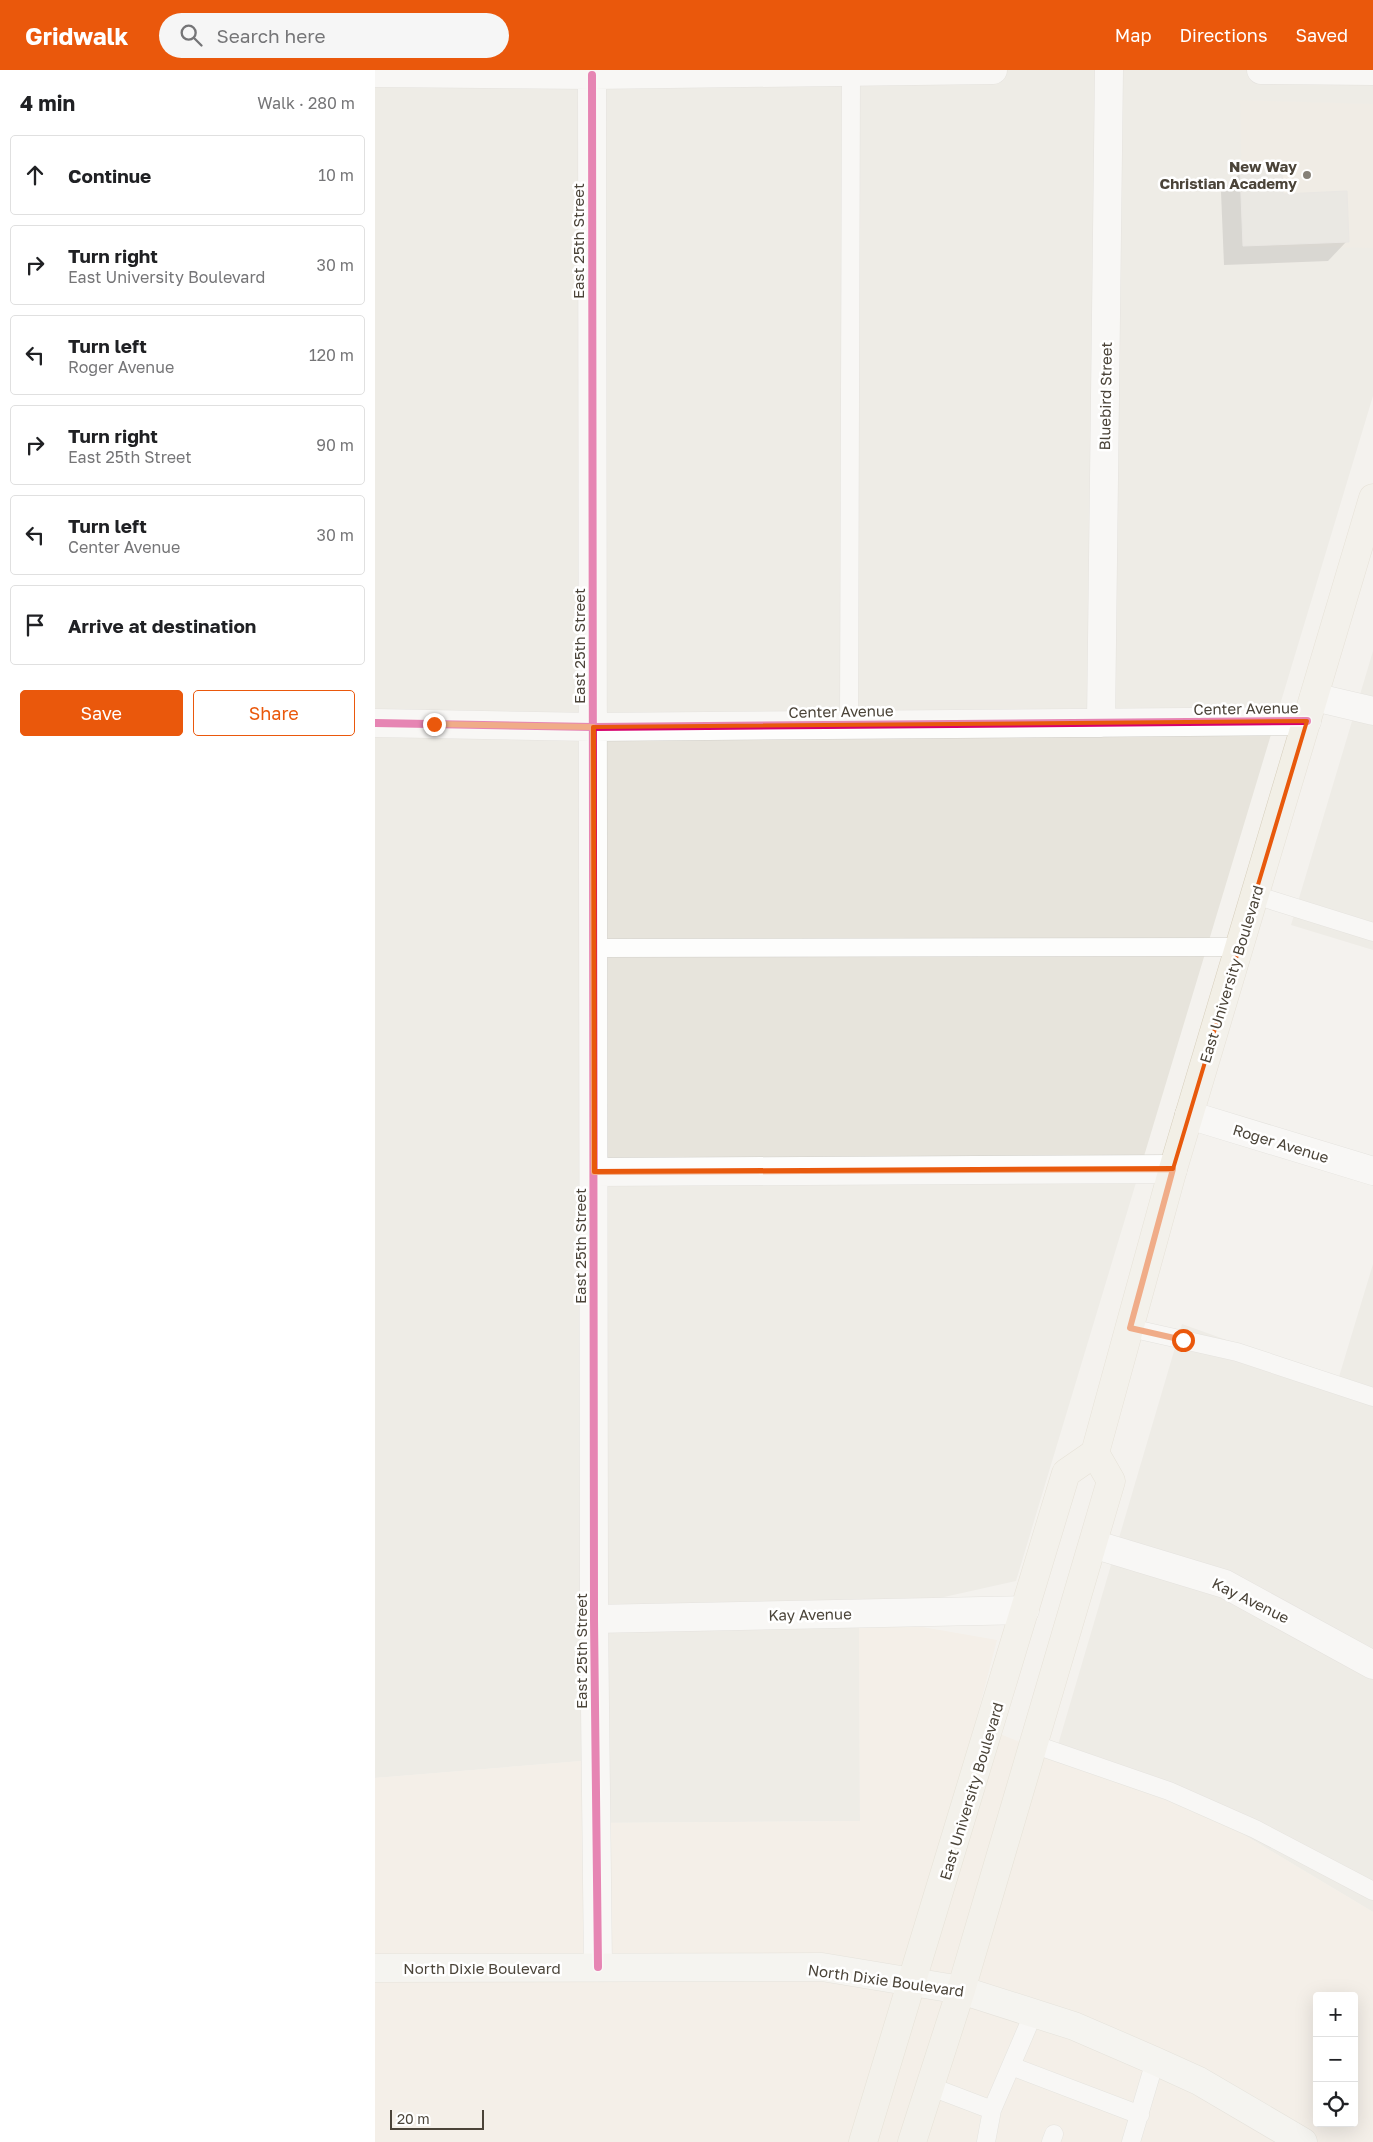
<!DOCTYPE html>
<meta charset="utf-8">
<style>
:root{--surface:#fff;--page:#f6f6f6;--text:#202124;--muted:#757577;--line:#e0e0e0;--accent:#ea580c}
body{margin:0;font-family:"Golos Text",sans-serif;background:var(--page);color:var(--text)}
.controls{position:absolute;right:15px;bottom:15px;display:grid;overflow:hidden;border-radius:5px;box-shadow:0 5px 20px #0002}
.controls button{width:45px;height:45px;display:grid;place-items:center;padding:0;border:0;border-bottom:1px solid var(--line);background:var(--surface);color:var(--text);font:25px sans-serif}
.scale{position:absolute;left:15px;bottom:12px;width:94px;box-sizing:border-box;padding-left:5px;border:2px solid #4b4439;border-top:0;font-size:14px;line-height:18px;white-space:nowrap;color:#4b4439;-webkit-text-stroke:4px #fff;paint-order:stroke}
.stop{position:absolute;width:15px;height:15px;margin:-11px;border:4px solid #ea580c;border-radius:50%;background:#fff}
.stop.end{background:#ea580c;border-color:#fff;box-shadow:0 1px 5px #0008}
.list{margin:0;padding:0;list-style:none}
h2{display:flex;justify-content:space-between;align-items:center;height:65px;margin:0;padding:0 20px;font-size:21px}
h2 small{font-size:16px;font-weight:400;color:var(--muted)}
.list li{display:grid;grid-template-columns:32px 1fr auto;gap:15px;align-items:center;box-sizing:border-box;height:80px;margin:0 10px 10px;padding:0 10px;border:1px solid var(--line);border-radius:5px}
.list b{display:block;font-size:19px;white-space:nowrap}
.list p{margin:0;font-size:16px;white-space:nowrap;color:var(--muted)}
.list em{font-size:16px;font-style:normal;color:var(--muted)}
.actions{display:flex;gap:10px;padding:15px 20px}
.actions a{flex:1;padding:11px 0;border:1px solid var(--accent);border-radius:5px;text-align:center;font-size:18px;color:var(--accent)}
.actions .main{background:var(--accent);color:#fff}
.icon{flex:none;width:28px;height:28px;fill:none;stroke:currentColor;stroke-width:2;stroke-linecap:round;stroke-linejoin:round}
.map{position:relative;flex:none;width:998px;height:2072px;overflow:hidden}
header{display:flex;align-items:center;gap:30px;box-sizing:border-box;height:70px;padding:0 25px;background:var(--accent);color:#fff}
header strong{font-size:24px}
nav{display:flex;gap:28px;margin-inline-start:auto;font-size:18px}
.search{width:350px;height:45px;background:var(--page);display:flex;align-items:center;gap:12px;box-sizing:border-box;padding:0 18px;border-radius:28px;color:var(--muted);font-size:19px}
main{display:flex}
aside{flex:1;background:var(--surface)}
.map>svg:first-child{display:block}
.residential{fill:#e7e4dc}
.commercial{fill:#f3ebdf;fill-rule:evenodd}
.education{fill:#eae5da}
.shadow{fill:#0003}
.building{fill:#dedbd6;stroke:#dcd9d4}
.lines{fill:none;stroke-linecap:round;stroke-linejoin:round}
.lane-casing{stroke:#d2d0cb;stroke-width:19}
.street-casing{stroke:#d2d0cb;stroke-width:29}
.secondary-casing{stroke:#d3cfc5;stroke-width:29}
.primary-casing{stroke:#d6cebb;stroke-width:29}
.lane{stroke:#fdfdfc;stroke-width:18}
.street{stroke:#fdfdfc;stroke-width:28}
.secondary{stroke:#f7f6f1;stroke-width:28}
.primary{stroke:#f2efe6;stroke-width:28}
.cycleway-casing{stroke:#fff;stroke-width:11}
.cycleway{stroke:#d6006c;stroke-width:8}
.route{stroke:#ea580c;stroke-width:6}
.marked{fill:none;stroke:#e8590c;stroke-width:4;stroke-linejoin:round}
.poi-dot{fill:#868178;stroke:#fff;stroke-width:2}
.labels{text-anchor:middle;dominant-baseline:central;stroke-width:5;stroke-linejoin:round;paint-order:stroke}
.poi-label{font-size:15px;font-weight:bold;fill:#4b4439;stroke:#fff;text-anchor:end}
.street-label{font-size:15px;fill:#4b4439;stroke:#fff}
</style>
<header>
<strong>Gridwalk</strong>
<div class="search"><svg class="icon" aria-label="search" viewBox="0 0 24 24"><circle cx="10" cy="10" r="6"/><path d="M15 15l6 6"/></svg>Search here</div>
<nav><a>Map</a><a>Directions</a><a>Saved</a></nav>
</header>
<main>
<aside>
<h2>4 min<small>Walk · 280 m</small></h2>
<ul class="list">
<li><svg class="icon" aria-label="ahead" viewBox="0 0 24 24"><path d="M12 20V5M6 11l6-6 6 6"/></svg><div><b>Continue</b></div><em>10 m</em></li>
<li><svg class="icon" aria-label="right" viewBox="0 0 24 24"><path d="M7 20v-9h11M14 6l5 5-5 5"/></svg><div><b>Turn right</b><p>East University Boulevard</p></div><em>30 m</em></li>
<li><svg class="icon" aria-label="left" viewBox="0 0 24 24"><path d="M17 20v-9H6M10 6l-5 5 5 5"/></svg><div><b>Turn left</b><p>Roger Avenue</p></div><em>120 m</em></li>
<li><svg class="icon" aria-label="right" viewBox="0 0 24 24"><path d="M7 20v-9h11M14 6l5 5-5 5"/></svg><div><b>Turn right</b><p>East 25th Street</p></div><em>90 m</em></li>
<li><svg class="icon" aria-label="left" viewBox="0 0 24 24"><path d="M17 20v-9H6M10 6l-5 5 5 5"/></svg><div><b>Turn left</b><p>Center Avenue</p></div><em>30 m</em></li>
<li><svg class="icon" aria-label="arrive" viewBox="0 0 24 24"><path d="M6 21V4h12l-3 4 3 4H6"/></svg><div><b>Arrive at destination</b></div></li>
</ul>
<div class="actions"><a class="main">Save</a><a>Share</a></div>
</aside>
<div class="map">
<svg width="998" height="2072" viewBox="0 0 998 2072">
<rect width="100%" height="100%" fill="#f4f2ee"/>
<!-- residential -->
<path class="residential" d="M0,0H998V326L641,1511L484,1546L485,1751L220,1753L219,1690L0,1708Z
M998,581V880L916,855Z
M998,1194V1842L851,1754L680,1685L807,1254L963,1310Z"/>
<!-- commercial -->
<path class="commercial" d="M484,1546L622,1570L600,1654L851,1754L998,1842V2072H0V1708L219,1690L220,1753L485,1751ZM942,1926H979V2053H942Z"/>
<!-- education -->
<path class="education" d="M865,30L998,34V178L868,176Z"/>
<!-- shadow -->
<path class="shadow" d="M866,102L907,125L972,171L953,191L849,195L846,122Z"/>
<!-- building -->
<path class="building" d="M907,99L908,124L972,121L974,172L868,176L865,101Z"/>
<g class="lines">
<!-- lane casing -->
<g class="lane-casing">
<path id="lane" d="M474,655L476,2
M880,825L998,862
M218,878L864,877
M755,1258L862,1282L998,1327
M658,1674L794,1721L880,1759L998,1821
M636,1996L765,2045
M554,2016L617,2040
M611,2072L617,2040L659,1942
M676,2072L679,2064
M756,2072L780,1991"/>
</g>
<!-- street casing -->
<g class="street-casing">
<path id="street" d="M886,0L998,1
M0,3L217,5L618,0
M217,5L219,1549L223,1897
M939,627L998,641
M0,653L218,657L932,651
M726,653L734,0
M814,1045L998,1101
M219,1102L798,1099
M718,1474L850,1514L998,1595
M219,1549L650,1540"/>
</g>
<!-- secondary casing -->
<g class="secondary-casing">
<path id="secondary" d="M0,1898L447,1897L586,1920L699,1956L780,1991L824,2011L928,2072"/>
</g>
<!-- primary casing -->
<g class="primary-casing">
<path id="primary" d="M488,2072L691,1403L720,1383L798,1099L998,428
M537,2072L586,1920L736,1411L720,1383"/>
</g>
<!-- lane -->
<use href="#lane" class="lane"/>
<!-- street -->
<use href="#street" class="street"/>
<!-- secondary -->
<use href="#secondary" class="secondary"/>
<!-- primary -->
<use href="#primary" class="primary"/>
<!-- cycleway casing -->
<g class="cycleway-casing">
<path id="cycleway" d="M217,5L219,1549L223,1897
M0,653L218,657L932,651"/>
</g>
<!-- cycleway -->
<use href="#cycleway" class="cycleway"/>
</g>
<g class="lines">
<!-- route -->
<path class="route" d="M59,654L218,657L219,1102L798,1099L755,1258L808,1270"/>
</g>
<!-- marked area -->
<path d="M0 0H998V2072H0ZM932,651L798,1099L219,1102L218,657Z" fill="#f4f2ee" fill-opacity=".55" fill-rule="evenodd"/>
<path class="marked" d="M932,651L798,1099L219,1102L218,657Z"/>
<!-- markers -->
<circle class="poi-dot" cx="932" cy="105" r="5"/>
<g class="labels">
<!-- poi labels -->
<g class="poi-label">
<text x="922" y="96">New Way<tspan x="922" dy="17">Christian Academy</tspan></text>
</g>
<!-- street labels -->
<g class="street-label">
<text transform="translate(203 171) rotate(-90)">East 25th Street</text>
<text transform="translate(730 326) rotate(-89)">Bluebird Street</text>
<text transform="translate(204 576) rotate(-90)">East 25th Street</text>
<text transform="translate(871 638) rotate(-1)">Center Avenue</text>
<text transform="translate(466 641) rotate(-1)">Center Avenue</text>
<text transform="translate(856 904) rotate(-73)">East University Boulevard</text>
<text transform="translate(906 1073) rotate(17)">Roger Avenue</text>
<text transform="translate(205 1176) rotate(-90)">East 25th Street</text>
<text transform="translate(876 1530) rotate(26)">Kay Avenue</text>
<text transform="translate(435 1544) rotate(-1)">Kay Avenue</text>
<text transform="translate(206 1581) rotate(-90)">East 25th Street</text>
<text transform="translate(596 1721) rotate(-73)">East University Boulevard</text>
<text x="107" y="1898">North Dixie Boulevard</text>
<text transform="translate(511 1910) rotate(8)">North Dixie Boulevard</text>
</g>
</g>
</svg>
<div class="controls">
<button>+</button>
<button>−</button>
<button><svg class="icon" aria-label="locate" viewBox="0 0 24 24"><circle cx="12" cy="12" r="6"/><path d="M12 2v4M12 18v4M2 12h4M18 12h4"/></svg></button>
</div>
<div class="scale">20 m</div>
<div class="stop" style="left:808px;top:1270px"></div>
<div class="stop end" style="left:59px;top:654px"></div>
</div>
</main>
